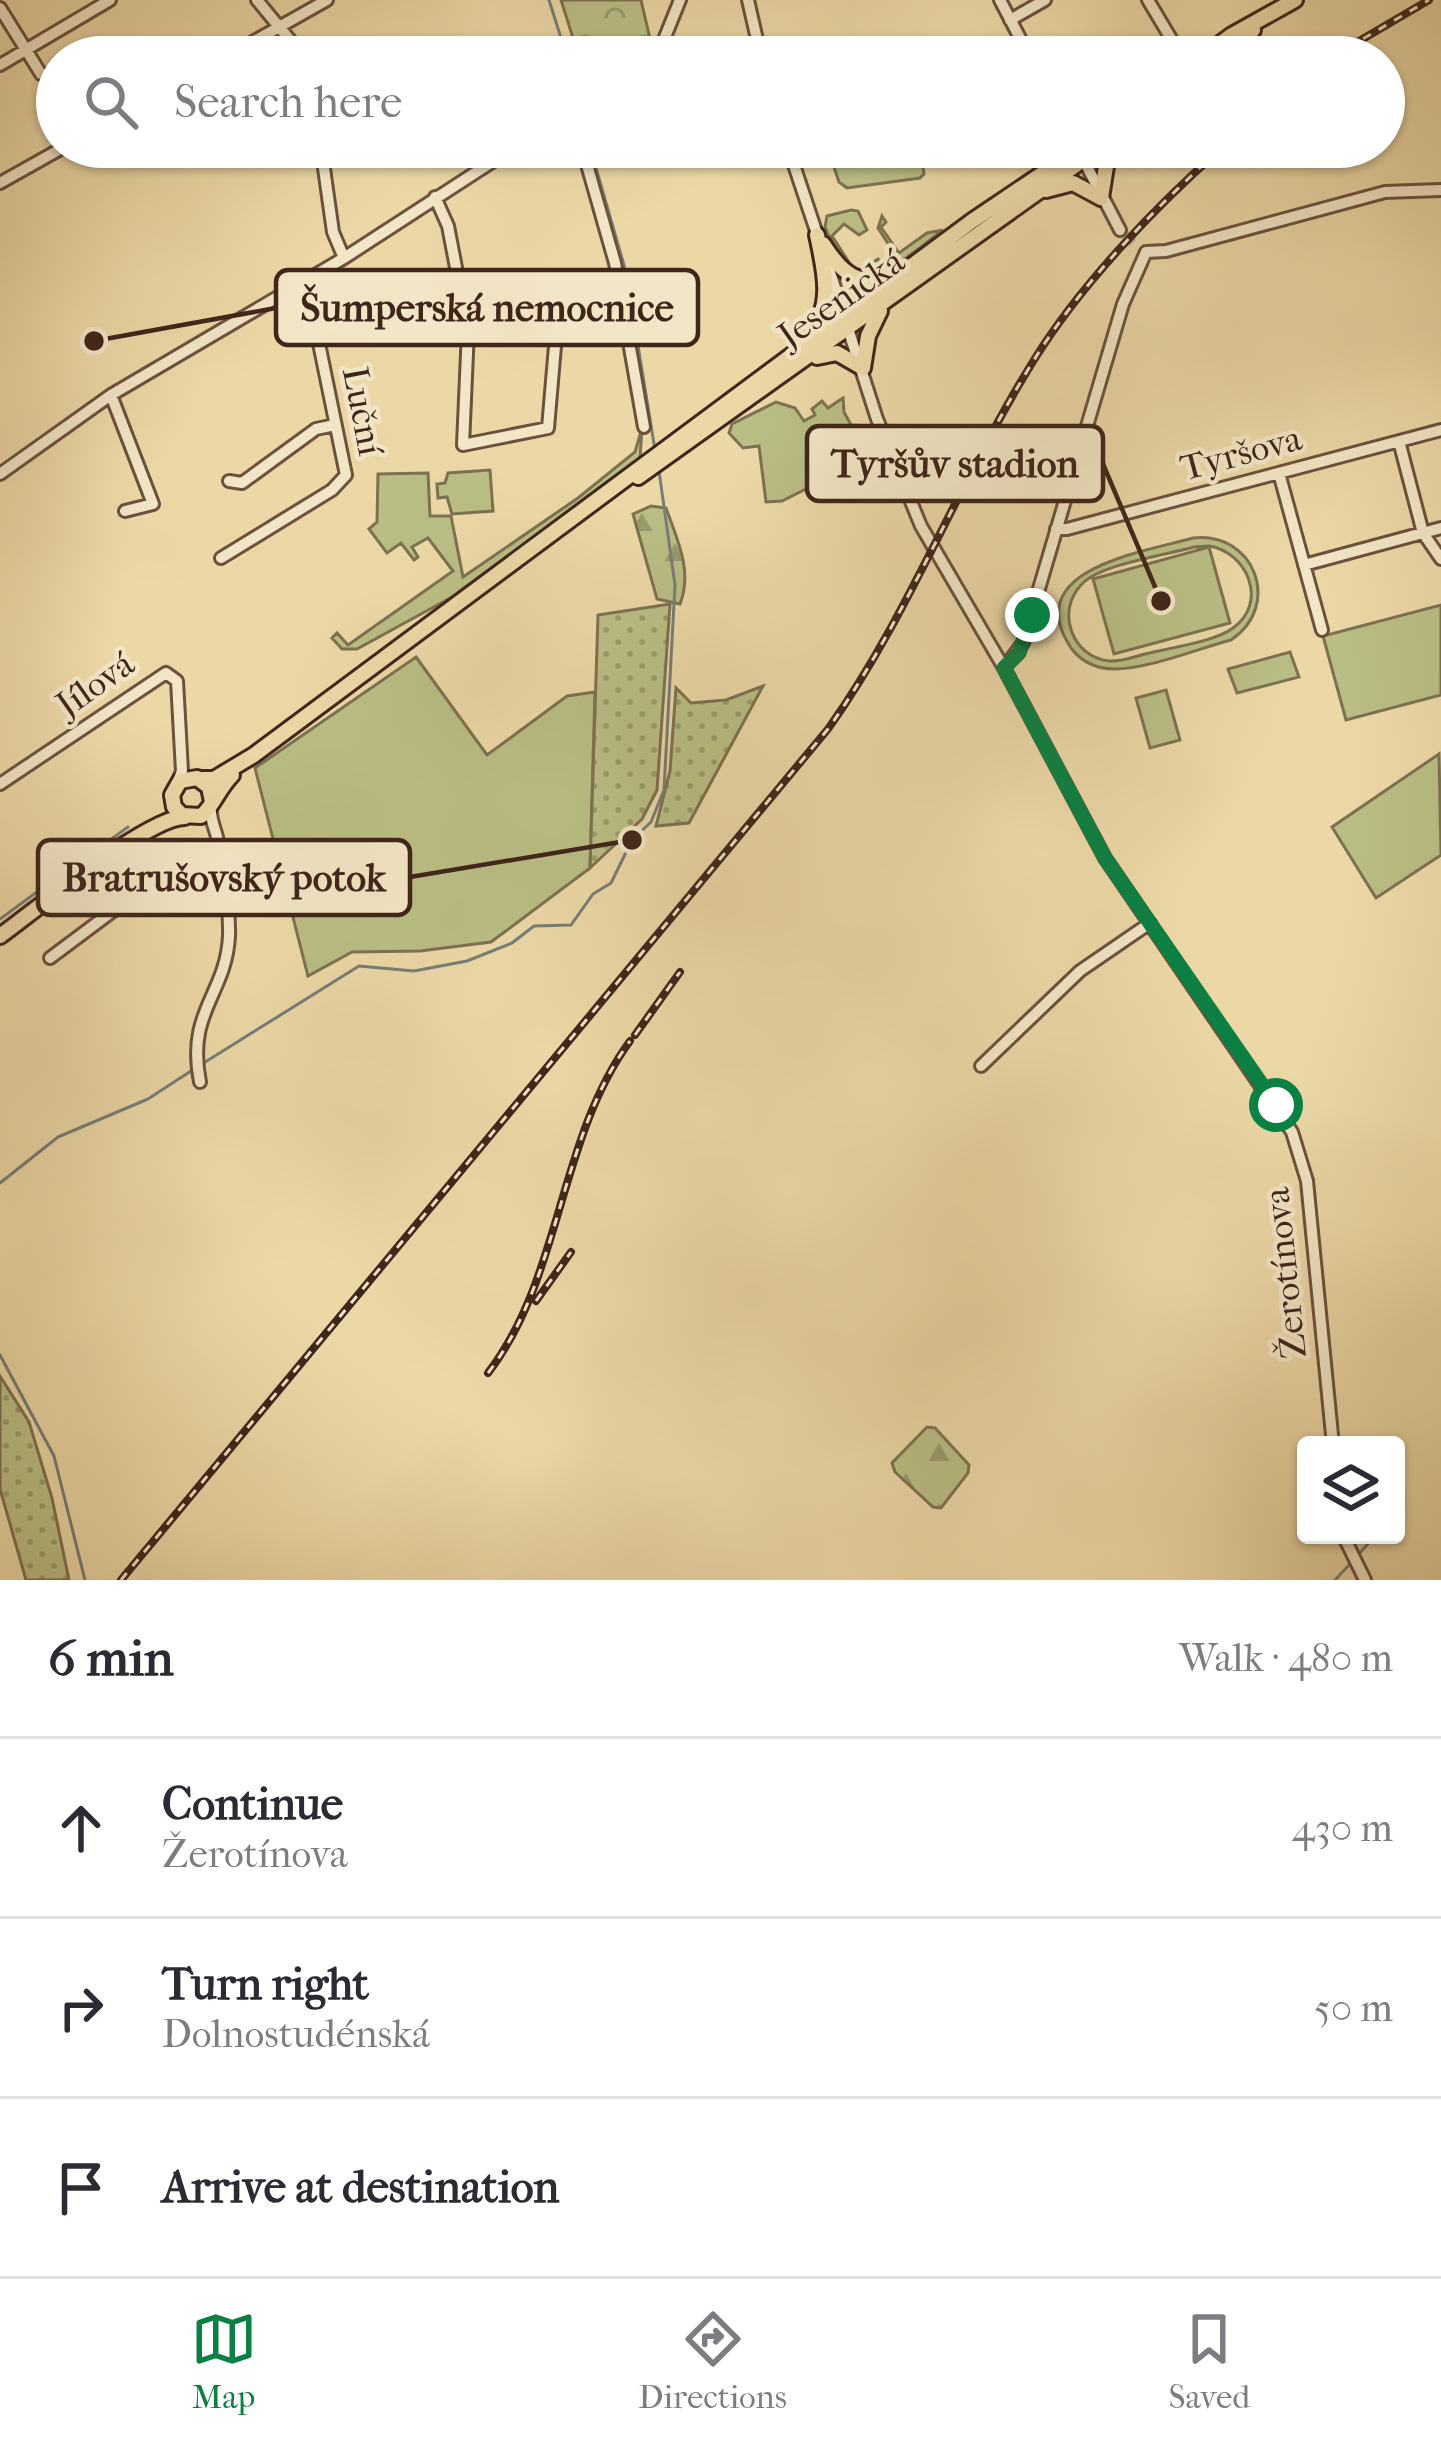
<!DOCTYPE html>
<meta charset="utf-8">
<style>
:root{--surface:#fff;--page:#f7f7f7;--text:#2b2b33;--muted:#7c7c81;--line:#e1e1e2;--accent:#0b8043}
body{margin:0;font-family:"IM FELL French Canon",serif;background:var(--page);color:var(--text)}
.controls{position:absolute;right:36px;bottom:36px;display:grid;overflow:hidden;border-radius:12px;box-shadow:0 3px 9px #0004}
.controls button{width:108px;height:108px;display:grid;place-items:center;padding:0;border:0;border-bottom:3px solid var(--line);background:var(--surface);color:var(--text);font:60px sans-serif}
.stop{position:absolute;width:36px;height:36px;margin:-27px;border:9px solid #0b8043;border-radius:50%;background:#fff}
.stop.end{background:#0b8043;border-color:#fff;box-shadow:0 3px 12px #0008}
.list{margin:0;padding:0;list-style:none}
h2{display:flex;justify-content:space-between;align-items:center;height:156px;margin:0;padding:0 48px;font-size:51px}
h2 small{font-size:39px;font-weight:400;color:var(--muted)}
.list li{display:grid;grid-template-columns:78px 1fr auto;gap:36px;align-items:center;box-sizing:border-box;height:180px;padding:0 48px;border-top:3px solid var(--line)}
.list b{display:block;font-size:45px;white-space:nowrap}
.list p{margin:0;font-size:39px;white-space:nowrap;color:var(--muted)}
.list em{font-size:39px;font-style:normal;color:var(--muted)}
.icon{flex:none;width:66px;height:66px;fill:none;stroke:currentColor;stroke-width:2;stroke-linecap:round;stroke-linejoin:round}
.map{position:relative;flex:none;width:1441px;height:1580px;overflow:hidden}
.search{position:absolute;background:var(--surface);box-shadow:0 3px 9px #0004;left:36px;right:36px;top:36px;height:132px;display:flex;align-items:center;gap:30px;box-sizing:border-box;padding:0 42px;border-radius:66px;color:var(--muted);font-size:45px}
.sheet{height:696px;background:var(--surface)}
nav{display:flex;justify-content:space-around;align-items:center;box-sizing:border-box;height:168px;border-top:3px solid var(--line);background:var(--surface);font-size:33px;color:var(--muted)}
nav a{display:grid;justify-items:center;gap:6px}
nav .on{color:var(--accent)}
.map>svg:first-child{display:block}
.grass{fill:#babe85;stroke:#7c7250;stroke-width:3;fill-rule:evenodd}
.forest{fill:url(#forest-firs);stroke:#7c7250;stroke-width:3}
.park{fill:url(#park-crowns);stroke:#7c7250;stroke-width:3}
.garden{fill:url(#garden-dots);stroke:#7c7250;stroke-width:3}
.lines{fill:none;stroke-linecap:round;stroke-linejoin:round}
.stream{stroke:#787d76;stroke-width:3}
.minor-tunnel{stroke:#c9b48b;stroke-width:10;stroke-dasharray:10 5;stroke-linecap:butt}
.minor-casing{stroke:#6a523d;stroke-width:16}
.major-casing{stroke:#3f261a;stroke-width:20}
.minor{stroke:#f3e6c6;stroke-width:10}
.major{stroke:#ecd8a7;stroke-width:14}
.rail-casing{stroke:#3f261a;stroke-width:8}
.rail{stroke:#f3e6c6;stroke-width:3;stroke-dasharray:9;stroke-linecap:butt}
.route{stroke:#0b8043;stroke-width:15}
.labels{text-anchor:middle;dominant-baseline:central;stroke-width:9;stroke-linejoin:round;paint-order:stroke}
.street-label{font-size:36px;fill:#3f261a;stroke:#f3e6c6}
.leader{fill:none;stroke:#3f261a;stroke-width:4.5}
.callout-dot{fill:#3f261a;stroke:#f3e6c6;stroke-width:4.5}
.callout{fill:#f3e6c6;stroke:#3f261a;stroke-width:4.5}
.callout-label{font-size:39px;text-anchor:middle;font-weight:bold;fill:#3f261a}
</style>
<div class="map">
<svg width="1441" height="1580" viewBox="0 0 1441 1580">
<defs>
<pattern id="forest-firs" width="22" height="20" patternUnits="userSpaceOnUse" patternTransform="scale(3)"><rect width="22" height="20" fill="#babe85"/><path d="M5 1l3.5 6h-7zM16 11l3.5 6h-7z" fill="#999a6c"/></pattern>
<pattern id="park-crowns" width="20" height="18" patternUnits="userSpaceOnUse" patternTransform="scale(3)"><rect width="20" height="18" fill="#babe85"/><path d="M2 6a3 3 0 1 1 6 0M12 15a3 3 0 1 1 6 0" fill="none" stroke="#999a6c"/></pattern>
<pattern id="garden-dots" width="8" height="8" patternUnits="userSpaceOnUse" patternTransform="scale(3)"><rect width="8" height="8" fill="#babe85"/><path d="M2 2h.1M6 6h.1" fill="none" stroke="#999a6c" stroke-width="1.8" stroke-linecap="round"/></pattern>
</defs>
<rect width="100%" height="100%" fill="#ecd8a7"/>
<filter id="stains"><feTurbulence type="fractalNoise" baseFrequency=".00167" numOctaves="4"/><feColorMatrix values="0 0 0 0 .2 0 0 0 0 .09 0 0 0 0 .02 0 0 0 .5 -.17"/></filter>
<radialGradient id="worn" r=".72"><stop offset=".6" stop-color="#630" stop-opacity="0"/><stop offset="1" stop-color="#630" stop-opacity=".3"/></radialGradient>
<!-- grass -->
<path class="grass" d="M794,147H920L924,174L920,178L847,188L839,182L830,155L818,149Z
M851,210L858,211L867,230L859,235L844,224L832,236L854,270L859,271L878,259L882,265L896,256L878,228L882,216L886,222L881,227L899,253L927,233L943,230C892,268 858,307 825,227L827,216Z
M843,398L844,412L851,425L870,426L874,431L889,473L836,489H806L782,501L766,502L759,446L743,448L729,433L732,424L776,402L795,408L804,421L815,415L812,409L822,401L828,408Z
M642,428L640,458L452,597L357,649H342L332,638L337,633L348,645L453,571L428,538L412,547L418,557L414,560L401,543L387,553L369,529L377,522L378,474L428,473L430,516H451L463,577L578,498L635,452Z
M490,470L493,511L452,514L447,497L438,498L437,484L445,483L448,473Z
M1193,538C1254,531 1283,605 1231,640C1197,649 1148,669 1114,669C1095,669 1077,660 1068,643C1023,568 1148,551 1193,538ZM1209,546C1247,552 1269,602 1233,628C1215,642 1168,648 1145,654C1133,657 1121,662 1109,661C1072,657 1055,611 1082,584C1101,564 1166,555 1194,547Z
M1209,547L1230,623L1114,654L1093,579Z
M1441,605V695L1346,720L1323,636Z
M1290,652L1299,677L1237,693L1228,669Z
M416,657L487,755L567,696L595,692L590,868L491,942L420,951L352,952L308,976L255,768Z
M1166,690L1180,740L1150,748L1136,698Z
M1439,754L1441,855L1376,898L1332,827Z"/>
<!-- forest -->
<path class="forest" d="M651,506L666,508C677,539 693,571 680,604L657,599L633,514Z
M927,1427L935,1428L969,1465L968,1473L941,1508L933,1507L895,1472L892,1463Z"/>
<!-- park -->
<path class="park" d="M561,0H641L650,39L637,57H579Z"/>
<!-- garden -->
<path class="garden" d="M670,604L657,790L642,819L590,868L598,615Z
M763,686L689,823L656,826L670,771L676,688L691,703L726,700Z
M0,1376L29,1422L52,1498L69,1580H26L0,1489Z"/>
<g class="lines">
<!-- stream -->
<path class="stream" d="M549,0L567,57
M590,147L626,272L655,450
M63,874L128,827
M0,919L41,889
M202,1064L359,966L414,971L467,961L512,943L534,926L571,925L593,894L611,883L632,840L651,822L664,790L675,585L659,471
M0,1183L58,1137L148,1099L194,1069
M0,1355L54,1456L85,1580
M1396,1514L1398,1511
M1357,1556L1376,1535
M1335,1580L1351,1563"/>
<!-- minor-tunnel -->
<path class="minor-tunnel" d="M1120,230L1133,243"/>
<!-- minor casing -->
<g class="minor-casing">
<path id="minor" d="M257,0L304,57
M748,0L761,57
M1000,0L1030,57
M1148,0L1182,57
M0,8L41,74
M1010,20L1045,0
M226,57L327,0
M657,57L680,0
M0,65L110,0
M321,147L333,232L344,258
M582,147L615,263L644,427
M788,147L818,237
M1081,155L1120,230
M0,183L64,147
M435,197L448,226L468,330L463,445L548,428L555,346L549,306L553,298L619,284
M1146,252L1166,251L1385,192L1441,190
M828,266L877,419L921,526L1004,668L1105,858L1292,1132L1307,1181L1333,1445
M111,395L153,504L125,511
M1399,441L1423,533L1441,559
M1279,473L1322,630
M0,474L111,395L344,258L515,147
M229,481L242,483L316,429L335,425
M1056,529H1067L1441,430
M221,558L332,490L346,475L306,280
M1304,565L1441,528
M1004,668L1023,643L1123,304L1146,252
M0,784L166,673L177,681L182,771L177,784
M50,958L173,866L219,857
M981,1066L1080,971L1150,923
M200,1082C186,1011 226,995 229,936C230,904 222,874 218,842C216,829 209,819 211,805
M1343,1535L1365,1580"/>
</g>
<!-- major casing -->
<g class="major-casing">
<path id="major" d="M1202,57L1232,35L1295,0
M1220,57L1253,30
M1046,190L1073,183L1101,198
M1101,198L1109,147
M823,244C843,275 859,289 897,274
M808,338C834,305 825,273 817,235
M817,357L837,353L863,368
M863,368L868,336L880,311
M638,477L1101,147
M201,779H214L254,755L972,221L1082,147
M212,802L209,787L197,778L180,781L172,795L174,807L182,815L201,816C213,807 218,789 232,775
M0,936C36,910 148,817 185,817"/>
</g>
<!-- minor -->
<use href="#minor" class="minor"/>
<!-- major -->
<use href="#major" class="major"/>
<!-- rail casing -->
<g class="rail-casing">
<path id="rail" d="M1332,57L1429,0
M635,1035L680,972
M536,1301L571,1252
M488,1373C562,1277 558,1139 630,1041
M121,1580L828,729C910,614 959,480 1034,360C1081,284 1156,206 1223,147"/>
</g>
<!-- rail -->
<use href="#rail" class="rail"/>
</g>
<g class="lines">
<!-- route -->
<path class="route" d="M1032,615L1019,653L1004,668L1105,858L1276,1105"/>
</g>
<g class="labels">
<!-- street labels -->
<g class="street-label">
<text transform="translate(841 298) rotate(-35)">Jesenická</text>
<text transform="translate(363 411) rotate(79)">Luční</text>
<text transform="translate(1241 453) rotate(-15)">Tyršova</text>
<text transform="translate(95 684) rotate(-35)">Jílová</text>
<text transform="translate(1285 1273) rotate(-96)">Žerotínova</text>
</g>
</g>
<!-- callouts -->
<path class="leader" d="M94 341L276 308M1161 601L1103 464M632 840L410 877"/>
<g class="callout-dot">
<circle cx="94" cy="341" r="12"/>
<circle cx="1161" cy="601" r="12"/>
<circle cx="632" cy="840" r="12"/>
</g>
<g class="callout">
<rect x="276" y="270" width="422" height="75" rx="12"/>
<rect x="807" y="426" width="296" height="75" rx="12"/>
<rect x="38" y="840" width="372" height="75" rx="12"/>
</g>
<g class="callout-label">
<text x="487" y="321">Šumperská nemocnice</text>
<text x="955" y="477">Tyršův stadion</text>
<text x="224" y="891">Bratrušovský potok</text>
</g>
<rect width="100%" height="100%" filter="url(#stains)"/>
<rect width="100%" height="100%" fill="url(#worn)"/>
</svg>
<div class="controls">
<button><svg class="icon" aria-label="layers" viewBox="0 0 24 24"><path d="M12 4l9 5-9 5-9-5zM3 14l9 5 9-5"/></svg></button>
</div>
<div class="stop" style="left:1276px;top:1105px"></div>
<div class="stop end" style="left:1032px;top:615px"></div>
<div class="search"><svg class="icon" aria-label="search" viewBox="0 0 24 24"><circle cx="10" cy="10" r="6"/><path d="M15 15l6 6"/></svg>Search here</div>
</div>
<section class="sheet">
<h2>6 min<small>Walk · 480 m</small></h2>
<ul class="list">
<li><svg class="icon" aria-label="ahead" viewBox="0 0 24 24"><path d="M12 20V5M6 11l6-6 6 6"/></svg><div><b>Continue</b><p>Žerotínova</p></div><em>430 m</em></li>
<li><svg class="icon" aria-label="right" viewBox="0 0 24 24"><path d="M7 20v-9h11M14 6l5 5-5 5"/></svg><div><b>Turn right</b><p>Dolnostudénská</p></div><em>50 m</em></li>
<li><svg class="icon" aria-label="arrive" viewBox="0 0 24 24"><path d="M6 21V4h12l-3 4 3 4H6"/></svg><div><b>Arrive at destination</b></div></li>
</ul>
</section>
<nav>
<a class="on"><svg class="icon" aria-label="map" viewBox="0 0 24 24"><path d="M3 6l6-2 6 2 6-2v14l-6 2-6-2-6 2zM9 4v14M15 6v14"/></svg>Map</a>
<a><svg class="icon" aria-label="directions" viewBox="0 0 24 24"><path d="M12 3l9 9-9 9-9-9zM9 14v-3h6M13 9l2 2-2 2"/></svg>Directions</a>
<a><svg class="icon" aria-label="saved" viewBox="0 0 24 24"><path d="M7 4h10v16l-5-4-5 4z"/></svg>Saved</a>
</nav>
